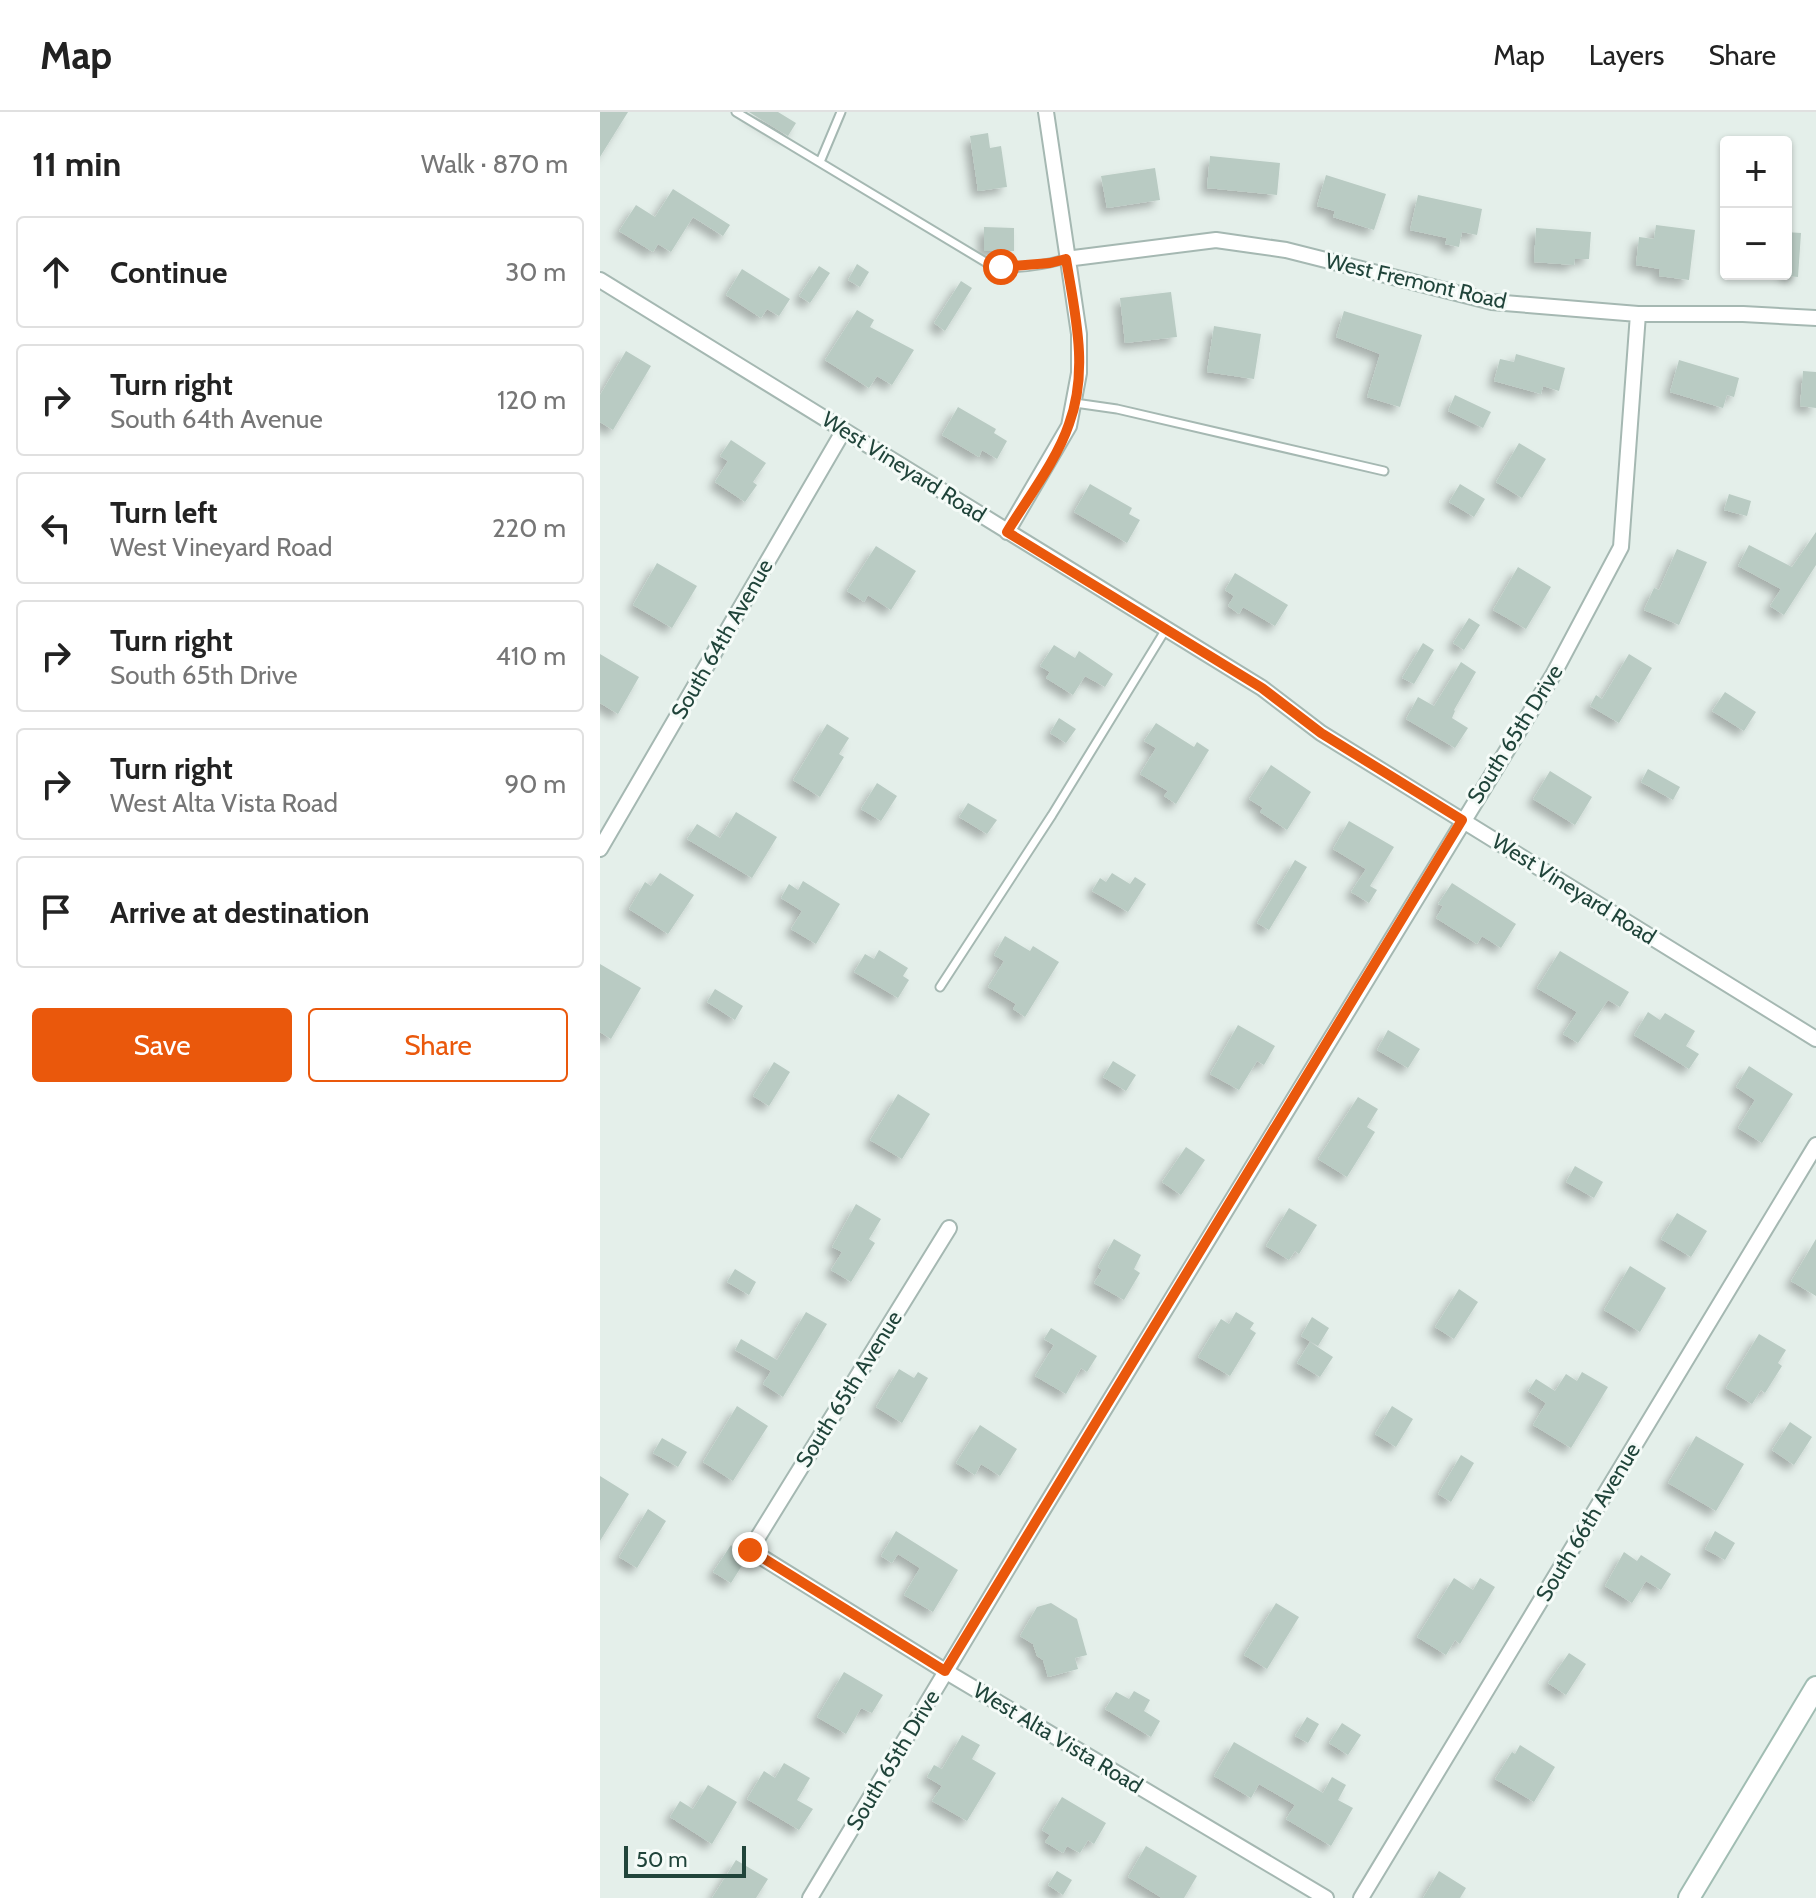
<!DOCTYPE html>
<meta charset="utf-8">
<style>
:root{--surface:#fff;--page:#f2f2f2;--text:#222;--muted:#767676;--line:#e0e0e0;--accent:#ea580c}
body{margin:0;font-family:Cabin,sans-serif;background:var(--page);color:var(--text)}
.controls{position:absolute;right:24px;top:24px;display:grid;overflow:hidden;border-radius:8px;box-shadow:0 2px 6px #0004}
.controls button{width:72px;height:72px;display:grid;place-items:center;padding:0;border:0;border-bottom:2px solid var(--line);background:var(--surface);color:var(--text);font:40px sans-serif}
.scale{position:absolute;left:24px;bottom:20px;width:122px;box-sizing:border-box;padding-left:8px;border:4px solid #20443a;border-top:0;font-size:22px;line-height:28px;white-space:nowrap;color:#20443a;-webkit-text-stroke:6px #f5fbf8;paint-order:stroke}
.stop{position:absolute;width:24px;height:24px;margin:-18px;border:6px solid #ea580c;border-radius:50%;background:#fff}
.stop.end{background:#ea580c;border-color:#fff;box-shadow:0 2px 8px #0008}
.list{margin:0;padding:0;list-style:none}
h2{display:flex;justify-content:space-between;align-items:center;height:104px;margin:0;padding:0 32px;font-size:34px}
h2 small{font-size:26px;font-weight:400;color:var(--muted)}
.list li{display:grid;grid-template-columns:52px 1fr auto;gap:24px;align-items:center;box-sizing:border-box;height:112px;margin:0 16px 16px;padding:0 16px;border:2px solid var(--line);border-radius:8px}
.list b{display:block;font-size:30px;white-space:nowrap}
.list p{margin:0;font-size:26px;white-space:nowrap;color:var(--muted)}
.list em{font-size:26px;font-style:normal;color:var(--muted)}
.actions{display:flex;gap:16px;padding:24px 32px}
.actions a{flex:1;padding:18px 0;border:2px solid var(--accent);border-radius:8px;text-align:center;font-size:28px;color:var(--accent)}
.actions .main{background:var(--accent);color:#fff}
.icon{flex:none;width:44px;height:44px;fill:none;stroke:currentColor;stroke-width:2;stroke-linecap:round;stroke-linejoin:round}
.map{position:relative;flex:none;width:1216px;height:1786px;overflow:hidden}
header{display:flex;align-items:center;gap:48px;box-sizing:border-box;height:112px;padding:0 40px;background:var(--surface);border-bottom:2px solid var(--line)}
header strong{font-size:38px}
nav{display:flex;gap:44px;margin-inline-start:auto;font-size:28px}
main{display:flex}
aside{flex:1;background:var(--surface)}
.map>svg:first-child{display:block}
.building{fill:#b9cbc3;filter:url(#shadow)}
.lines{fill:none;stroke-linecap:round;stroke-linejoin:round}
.lane-casing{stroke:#a5b8b2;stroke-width:11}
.street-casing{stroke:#a5b8b2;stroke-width:18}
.secondary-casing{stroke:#a1bdb3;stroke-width:24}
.lane{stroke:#fff;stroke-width:7}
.street{stroke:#fff;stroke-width:14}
.secondary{stroke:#fff;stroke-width:20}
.route{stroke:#ea580c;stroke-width:10}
.labels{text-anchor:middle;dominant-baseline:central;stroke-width:6;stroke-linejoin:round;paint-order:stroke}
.street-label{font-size:22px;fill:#20443a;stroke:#f5fbf8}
</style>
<header>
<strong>Map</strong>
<nav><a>Map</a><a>Layers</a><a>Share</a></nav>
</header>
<main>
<aside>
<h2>11 min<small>Walk · 870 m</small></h2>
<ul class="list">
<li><svg class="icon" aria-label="ahead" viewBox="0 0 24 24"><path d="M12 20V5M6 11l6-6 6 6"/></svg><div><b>Continue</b></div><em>30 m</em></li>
<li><svg class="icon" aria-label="right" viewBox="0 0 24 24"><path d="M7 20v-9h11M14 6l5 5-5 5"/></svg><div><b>Turn right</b><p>South 64th Avenue</p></div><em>120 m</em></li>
<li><svg class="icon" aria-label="left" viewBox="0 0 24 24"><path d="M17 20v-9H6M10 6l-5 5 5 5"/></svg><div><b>Turn left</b><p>West Vineyard Road</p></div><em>220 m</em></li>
<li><svg class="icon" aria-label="right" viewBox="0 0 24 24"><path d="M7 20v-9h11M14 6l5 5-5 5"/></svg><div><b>Turn right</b><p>South 65th Drive</p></div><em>410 m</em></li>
<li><svg class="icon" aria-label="right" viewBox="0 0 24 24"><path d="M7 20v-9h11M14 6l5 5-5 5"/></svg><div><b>Turn right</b><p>West Alta Vista Road</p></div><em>90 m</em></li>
<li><svg class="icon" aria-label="arrive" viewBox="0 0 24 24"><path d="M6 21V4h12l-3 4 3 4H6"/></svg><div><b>Arrive at destination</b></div></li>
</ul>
<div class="actions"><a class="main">Save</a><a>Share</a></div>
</aside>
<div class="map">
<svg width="1216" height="1786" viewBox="0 0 1216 1786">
<defs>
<filter id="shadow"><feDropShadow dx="-6" dy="6" stdDeviation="4" flood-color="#0004"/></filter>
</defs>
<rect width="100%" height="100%" fill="#e4efea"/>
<!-- building -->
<path class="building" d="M0,0H28L0,45Z
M149,0H178L196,11L188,24Z
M388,21L390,36L401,34L407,75L378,79L370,24Z
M610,44L680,51L677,83L607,76Z
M555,56L560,88L507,96L501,64Z
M726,63L786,82L774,118L733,105L735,99L717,94Z
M73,77L130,113L123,124L93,105L71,140L58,132L53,140L19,119L36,93L55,105Z
M818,83L882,97L877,123L862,120L859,135L845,132L847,126L810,118Z
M1056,113L1095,118L1089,168L1059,164L1060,157L1036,153L1039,125L1054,127Z
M384,115L414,116V139H384Z
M936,116L991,120L989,147H975L974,153L934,150Z
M1186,120L1201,121L1198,165L1186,164Z
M257,152L269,160L260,175L248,168Z
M219,154L230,161L210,191L199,184Z
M142,157L190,187L179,204L167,197L161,206L126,183Z
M361,169L372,176L345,219L334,211Z
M571,180L577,225L525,231L520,186Z
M257,198L274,208L270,215L314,238L292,273L277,264L269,276L225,248Z
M744,199L822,223L800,295L767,285L780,242L736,225Z
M614,214L661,222L654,267L607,260Z
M26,239L51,254L13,318L0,310V283Z
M916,242L965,256L959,279L943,274L941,282L894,269L900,247L914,250Z
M1079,248L1139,266L1134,285L1127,283L1123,296L1070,280Z
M1203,259L1216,260V296L1200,294Z
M855,283L891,300L883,316L848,299Z
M358,295L396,317L394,321L407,329L397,347L382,338L379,345L342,323Z
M131,328L166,351L153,370L157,373L145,390L115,370L128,349L120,344Z
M919,331L946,347L922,386L896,370Z
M490,372L532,396L529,402L540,408L527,431L474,400Z
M860,372L885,387L874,405L849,390Z
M1129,382L1151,389L1147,404L1124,398Z
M1216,420V453L1184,503L1170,494L1181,477L1138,454L1149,433L1192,455Z
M276,434L316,459L291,498L268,483L264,490L247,479Z
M1077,437L1107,450L1079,513L1044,498L1054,476L1059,478Z
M57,451L97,474L72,516L33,493Z
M918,455L951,475L926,517L893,498Z
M635,461L688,493L675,514L643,495L639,502L628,494L634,484L625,478Z
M869,506L880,513L864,538L853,531Z
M823,531L834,538L814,572L802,566Z
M454,533L475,546L479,539L513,562L505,575L485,564L473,583L446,566L450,560L440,554Z
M0,542L39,565L18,602L0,591Z
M1029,542L1052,556L1019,611L990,594L996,583L1002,587Z
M861,550L876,560L854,598L855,599L852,606L868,616L855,636L806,607L818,585L834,594Z
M1125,580L1156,600L1144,619L1112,599Z
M459,606L476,617L466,631L450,621Z
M556,611L594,635L597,630L609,638L576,692L564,684L568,679L540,662L556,636L544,629Z
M227,612L249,626L239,642L244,645L220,685L193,668Z
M671,653L711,680L687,718L660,700L663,696L649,687Z
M1048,657L1080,675L1073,688L1041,670Z
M950,659L992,685L975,713L933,687Z
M277,671L297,684L281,709L261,697Z
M368,691L397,708L387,722L359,705Z
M136,700L177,725L152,766L87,727L97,712L120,726Z
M749,709L794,735L770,774L777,778L769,791L751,780L766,757L733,737Z
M695,748L707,755L669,818L657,811Z
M60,761L94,783L68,822L29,797L45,770L51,774Z
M512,761L530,772L535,765L546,772L528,800L492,779L500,766L506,770Z
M203,769L240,792L216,832L191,817L202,799L181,786L189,772L198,778Z
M852,771L916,812L901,836L882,824L877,832L836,806L843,794L838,792Z
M405,824L430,839L433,834L459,850L425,905L413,897L416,892L388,875L404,849L394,843Z
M279,838L308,856L303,864L309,868L298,886L254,860L265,842L274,847Z
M960,839L1029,880L1020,895L1008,888L978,931L963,922L977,900L937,876Z
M0,852L41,876L11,927L0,920Z
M115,877L143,894L135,908L107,890Z
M1048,900L1060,908L1065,901L1095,919L1086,934L1099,942L1089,957L1034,923Z
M638,913L675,934L664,953L657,949L639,978L610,962Z
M788,918L820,937L808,956L777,938Z
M513,949L536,963L526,979L503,965Z
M174,950L190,960L169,994L153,984Z
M1149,954L1193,982L1162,1031L1138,1016L1155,988L1136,975Z
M298,982L330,1002L302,1047L270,1028Z
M758,985L778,997L767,1015L775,1020L747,1065L718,1047Z
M586,1035L605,1048L581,1083L562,1070Z
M975,1054L1003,1070L994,1086L966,1070Z
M256,1092L281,1107L269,1127L275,1131L251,1170L231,1158L242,1140L232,1135Z
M689,1096L717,1113L699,1142L695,1139L689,1148L666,1134Z
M1077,1101L1107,1119L1091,1145L1061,1127Z
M514,1127L541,1143L534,1157L540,1161L524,1188L494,1171L502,1158L498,1155Z
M1216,1127V1184L1191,1169Z
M1030,1154L1066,1176L1040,1220L1004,1198Z
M135,1157L156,1170L149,1183L127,1170Z
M859,1177L878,1190L854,1227L835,1215Z
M206,1200L227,1212L183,1285L163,1272L171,1259L135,1238L141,1227L177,1248Z
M636,1200L654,1211L650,1217L656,1221L630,1264L598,1245L621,1207L629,1212Z
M712,1205L729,1216L718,1234L701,1224Z
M451,1216L497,1244L487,1260L481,1256L466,1282L435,1264L454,1233L444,1227Z
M1159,1222L1186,1238L1178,1251L1182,1254L1165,1281L1161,1278L1152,1292L1126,1276Z
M710,1230L733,1245L720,1265L697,1251Z
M299,1257L314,1266L318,1260L328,1266L302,1311L276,1295Z
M982,1260L1008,1275L971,1336L933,1313L946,1291L928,1279L936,1267L955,1279L966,1262L977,1269Z
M137,1294L168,1314L133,1369L103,1350Z
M792,1294L813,1307L796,1335L775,1322Z
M1190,1310L1212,1325L1194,1353L1172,1338Z
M380,1313L417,1337L400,1364L381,1352L375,1363L356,1351Z
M1096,1324L1144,1352L1116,1399L1068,1371Z
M62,1326L87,1340L78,1355L53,1341Z
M861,1343L874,1351L851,1390L838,1382Z
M0,1364L29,1382L0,1429Z
M48,1397L66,1409L37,1456L19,1445Z
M296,1419L358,1458L333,1500L304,1483L320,1456L298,1442L292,1451L281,1444Z
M1115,1419L1135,1431L1125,1448L1105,1437Z
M131,1433L146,1447L131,1471L113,1460Z
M1024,1440L1037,1449L1041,1443L1071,1462L1061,1478L1046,1469L1032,1491L1005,1474Z
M854,1466L873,1478L880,1466L895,1475L860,1532L855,1528L846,1543L817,1525Z
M451,1491L477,1507L487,1543L475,1546L478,1557L448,1565L443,1548L437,1544L433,1532L420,1524L437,1495Z
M676,1491L699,1505L667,1557L644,1543Z
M969,1541L986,1552L966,1583L948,1571Z
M244,1560L283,1583L272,1601L261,1596L246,1622L217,1605Z
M534,1579L550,1588L544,1599L560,1609L551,1625L505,1597L516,1580L529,1587Z
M707,1605L719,1612L708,1631L695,1624Z
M742,1611L761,1623L748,1643L729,1631Z
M362,1623L380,1633L372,1647L396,1661L367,1709L332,1689L342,1674L327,1665L334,1653L342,1657Z
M634,1630L723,1681L732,1665L746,1673L738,1688L753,1696L731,1734L686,1707L695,1693L659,1672L651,1686L614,1664Z
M920,1633L955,1655L934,1690L895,1667L912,1640L915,1642Z
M184,1651L210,1666L197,1688L213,1697L199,1718L147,1687L164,1659L175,1666Z
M108,1673L137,1690L112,1732L70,1705L80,1689L93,1697Z
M462,1685L506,1711L494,1732L488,1728L480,1741L467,1734L463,1741L445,1730L450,1723L442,1718Z
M546,1734L597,1764L584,1786H562L528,1765Z
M136,1748L168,1767L156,1786H112Z
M457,1759L472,1768L463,1783L448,1773Z
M839,1759L866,1776L860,1786H823Z"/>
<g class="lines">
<!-- lane casing -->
<g class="lane-casing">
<path id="lane" d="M136,0L392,154C415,158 444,153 466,147
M220,50L241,0
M475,291L517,297L784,359
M340,875L452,703L566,517"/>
</g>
<!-- street casing -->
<g class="street-casing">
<path id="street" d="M466,147L616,128L686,138L892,190L1038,202H1143L1216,206
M0,168L662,576L721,621L1216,927
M407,420L469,314L479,261V222L446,0
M0,737L244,318
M349,1116L150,1438L345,1559L726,1786
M210,1786L441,1401L953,563L1021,435L1038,202
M761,1786L1216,1033"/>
</g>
<!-- secondary casing -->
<g class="secondary-casing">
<path id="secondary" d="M1089,1786L1216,1575"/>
</g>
<!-- lane -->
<use href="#lane" class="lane"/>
<!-- street -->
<use href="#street" class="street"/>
<!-- secondary -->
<use href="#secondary" class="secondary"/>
</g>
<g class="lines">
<!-- route -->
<path class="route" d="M150,1438L345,1559L862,708L721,621L662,576L407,420C427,387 457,348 469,312C489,259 475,201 466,147L450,151L401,155"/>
</g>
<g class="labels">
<!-- street labels -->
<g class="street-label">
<text transform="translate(816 169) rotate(13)">West Fremont Road</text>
<text transform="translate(304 355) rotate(32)">West Vineyard Road</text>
<text transform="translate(122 527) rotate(-60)">South 64th Avenue</text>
<text transform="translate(915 622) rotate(-58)">South 65th Drive</text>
<text transform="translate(974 777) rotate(32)">West Vineyard Road</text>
<text transform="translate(249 1277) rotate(-58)">South 65th Avenue</text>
<text transform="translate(988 1410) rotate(-59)">South 66th Avenue</text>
<text transform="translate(458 1626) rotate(31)">West Alta Vista Road</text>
<text transform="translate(293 1648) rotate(-59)">South 65th Drive</text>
</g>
</g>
</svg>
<div class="controls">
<button>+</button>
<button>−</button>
</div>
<div class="scale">50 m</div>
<div class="stop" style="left:401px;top:155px"></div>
<div class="stop end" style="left:150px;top:1438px"></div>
</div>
</main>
